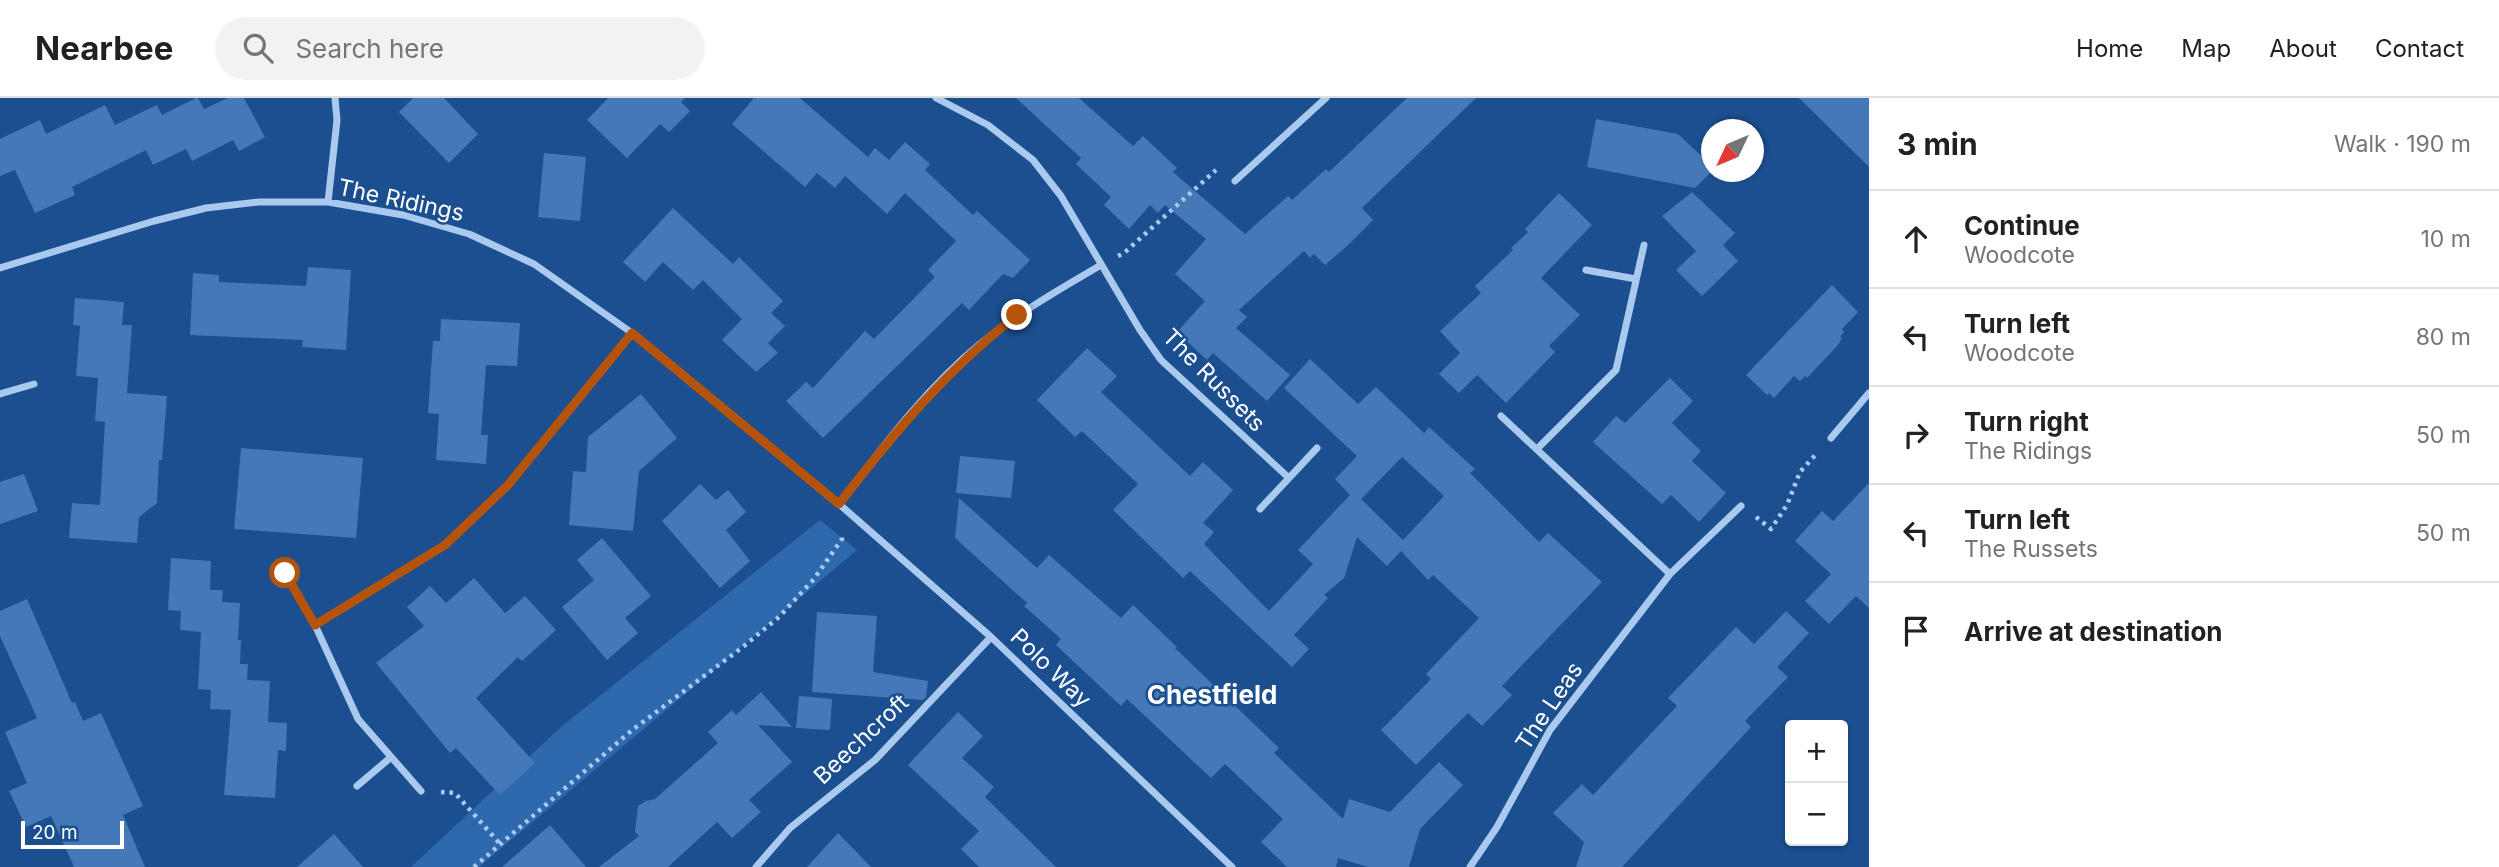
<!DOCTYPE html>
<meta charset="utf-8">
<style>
:root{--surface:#fff;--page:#f2f2f2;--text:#202124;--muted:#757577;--line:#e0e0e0}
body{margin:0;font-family:Inter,sans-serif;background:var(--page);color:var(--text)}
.controls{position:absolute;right:21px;bottom:21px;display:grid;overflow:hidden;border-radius:7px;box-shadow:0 2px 5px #0004}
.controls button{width:63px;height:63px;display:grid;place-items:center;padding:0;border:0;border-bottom:2px solid var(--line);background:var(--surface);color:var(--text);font:35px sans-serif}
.compass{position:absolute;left:1701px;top:21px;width:63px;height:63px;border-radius:50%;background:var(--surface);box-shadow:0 2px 5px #0004;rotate:226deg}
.scale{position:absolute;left:21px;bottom:18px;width:103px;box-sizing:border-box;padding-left:7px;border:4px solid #fff;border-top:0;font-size:19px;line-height:24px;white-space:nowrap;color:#fff;-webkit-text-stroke:5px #1b4f8f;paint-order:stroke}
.stop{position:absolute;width:21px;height:21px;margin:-16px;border:5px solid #b45309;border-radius:50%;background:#fff}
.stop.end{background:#b45309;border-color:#fff;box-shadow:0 2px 7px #0008}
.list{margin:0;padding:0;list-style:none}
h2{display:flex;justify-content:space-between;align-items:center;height:91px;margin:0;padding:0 28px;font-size:30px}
h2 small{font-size:23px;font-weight:400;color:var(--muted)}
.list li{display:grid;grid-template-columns:46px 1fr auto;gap:21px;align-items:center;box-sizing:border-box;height:98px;padding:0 28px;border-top:2px solid var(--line)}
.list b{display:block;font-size:26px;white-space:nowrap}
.list p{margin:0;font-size:23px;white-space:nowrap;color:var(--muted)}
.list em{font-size:23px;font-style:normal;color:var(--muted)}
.icon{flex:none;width:38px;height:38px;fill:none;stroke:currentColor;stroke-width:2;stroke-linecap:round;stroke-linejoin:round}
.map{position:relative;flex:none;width:1869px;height:769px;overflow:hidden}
header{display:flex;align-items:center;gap:42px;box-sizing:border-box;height:98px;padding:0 35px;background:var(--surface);border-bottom:2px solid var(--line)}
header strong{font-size:33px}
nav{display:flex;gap:38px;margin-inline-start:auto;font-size:24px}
.search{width:490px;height:63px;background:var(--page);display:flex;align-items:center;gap:18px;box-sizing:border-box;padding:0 24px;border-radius:38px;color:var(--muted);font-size:26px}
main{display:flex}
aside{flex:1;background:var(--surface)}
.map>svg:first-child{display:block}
.green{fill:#2e69ad}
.building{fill:#4478b7;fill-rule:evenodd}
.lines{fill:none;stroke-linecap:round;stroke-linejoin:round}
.path{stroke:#a9c9ee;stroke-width:4.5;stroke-dasharray:3.5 5;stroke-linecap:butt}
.street{stroke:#a9c9ee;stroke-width:7}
.route{stroke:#b45309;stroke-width:9}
.labels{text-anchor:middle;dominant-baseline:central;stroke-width:5;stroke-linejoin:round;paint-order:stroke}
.street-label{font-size:23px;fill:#fff;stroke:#1b4f8f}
.quarter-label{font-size:26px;font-weight:bold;fill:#fff;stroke:#1b4f8f}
</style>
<header>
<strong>Nearbee</strong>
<div class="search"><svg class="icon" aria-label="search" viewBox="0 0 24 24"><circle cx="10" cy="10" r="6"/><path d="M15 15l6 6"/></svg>Search here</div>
<nav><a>Home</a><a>Map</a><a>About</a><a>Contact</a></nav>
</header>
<main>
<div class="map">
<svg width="1869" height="769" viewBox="0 0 1869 769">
<rect width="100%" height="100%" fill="#1b4f8f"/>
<!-- green -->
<path class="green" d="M820,422L857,452L479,769H411L562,628Z"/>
<!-- building -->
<path class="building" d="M196,0H198L204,11L228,0H244L265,39L239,53L233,42L192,63L186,51L153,67L146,52L72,89L75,97L35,115L15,72L0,78V41L40,22L46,36L105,7L115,27L157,7L162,17Z
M413,0H444L478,36L449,65L399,14Z
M608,0H685L681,4L690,13L669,34L660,26L627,60L587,22Z
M754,0H800L868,59L875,50L889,62L905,44L930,66L925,72L973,117L977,113L1030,162L1013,180L1003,176L969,212L962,205L823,340L786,303L806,284L813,290L865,233L874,241L935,179L928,172L956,143L905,95L887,116L845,78L835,90L817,75L805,89L732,26Z
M1016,0H1079L1133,48L1143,38L1177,70L1173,74L1245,136L1288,98L1292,102L1326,71L1329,74L1407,0H1476L1362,110L1373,122L1347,148L1325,167L1314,156L1310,160L1304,153L1239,212L1247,219L1236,230L1290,277L1267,303L1213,255L1207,262L1177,234L1205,203L1175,176L1206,141L1165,107L1158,115L1150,107L1129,131L1104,107L1111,99L1076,66L1081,60Z
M1799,0H1869V69Z
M1596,21L1678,36L1712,68V73L1695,90L1587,69Z
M544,55L586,59L580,123L538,119Z
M1692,94L1735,135L1723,147L1738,163L1702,198L1676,172L1696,153L1662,118Z
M1559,95L1592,127L1541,180L1580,217L1549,248L1555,254L1506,305L1477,277L1459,295L1439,276L1460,255L1440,233L1481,195L1475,188L1513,152L1511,150L1528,134L1525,131Z
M673,110L733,166L739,159L783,203L771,215L785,228L768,245L778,255L756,274L722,242L742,221L703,182L693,192L663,164L645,184L623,164Z
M308,169L351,172L346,252L302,249L303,242L190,237L193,175L219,177V184L306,188Z
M1832,187L1858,214L1842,231L1844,234L1840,239L1842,240L1838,247L1807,280L1805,278L1800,283L1794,278L1774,300L1769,295L1767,297L1746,277Z
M75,200L124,204L122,227H132L127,295L167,298L162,362H159L157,405L139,419L137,445L69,440L72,405L100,407L105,324L95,323L98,280L76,278L80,228L73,227Z
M441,221L520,225L517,268L486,267L481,337H488L486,366L436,362L439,316L428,315L433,243H440Z
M1087,250L1117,278L1101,294L1190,378L1203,364L1233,392L1203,425L1214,434L1204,446L1269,513L1313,466L1298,452L1350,397L1335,381L1357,358L1284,290L1310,261L1358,306L1376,289L1424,335L1429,329L1475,371L1470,375L1539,444L1548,435L1602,484L1502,588L1512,597L1482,628L1468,615L1416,667L1381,632L1431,581L1426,576L1479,520L1433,477L1428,482L1401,453L1387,468L1357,439L1344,480L1324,497L1328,500L1294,537L1309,551L1292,569L1190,473L1183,480L1113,412L1138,386L1082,333L1075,339L1037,302ZM1402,359L1444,398L1403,442L1361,401Z
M1670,280L1693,303L1672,325L1701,353L1692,363L1726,395L1699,424L1671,397L1662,406L1593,344L1616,318L1625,325Z
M641,296L677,340L639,373L633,433L569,427L573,373L586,374L588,339Z
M241,350L363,360L356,440L234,431Z
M960,358L1015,363L1011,400L956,395Z
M24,376L38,413L0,426V384Z
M1869,385V510L1856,498L1829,526L1805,503L1831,476L1795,443L1822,413L1833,423Z
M700,386L716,402L728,392L746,414L726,432L750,463L720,490L662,423Z
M959,400L1037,470L1049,457L1121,520L1133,507L1177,549L1175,550L1279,650L1274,655L1343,721L1349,701L1390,714L1439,664L1463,687L1420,731L1409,769H1368L1338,760L1336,769H1287L1261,744L1283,721L1225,666L1211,680L1127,601L1121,608L1056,547L1061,541L1024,508L1027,505L955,440Z
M602,440L651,498L625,520L638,535L607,562L562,509L594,482L577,462Z
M171,460L211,463L210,492H223L222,504L240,505L238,542H241L240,566H248L247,582L270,583L268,624L287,625L286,653L278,652L275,700L224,697L231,612L210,611L211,592L198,591L201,534L180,532L181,513L168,512Z
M474,480L505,515L525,498L556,532L522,563L518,559L476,600L535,665L500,697L456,650L450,655L376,565L424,528L407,509L430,488L446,505Z
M27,501L72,605L75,604L83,623L101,615L143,708L123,717L145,769H74L51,718L26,729L9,693L27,685L5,634L37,620L0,538V513Z
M1786,513L1809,535L1777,569L1788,579L1745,623L1751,629L1622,769H1576L1584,744L1553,715L1582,686L1593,697L1677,608L1668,600L1736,529L1754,546Z
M817,514L877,518L873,574L928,583L926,599L923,602L812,594Z
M761,594L792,629L758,627L792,664L749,702L761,714L732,740L717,724L668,769H599L639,738L635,734L638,708L646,703L655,701L718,645L708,634L732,612L736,617Z
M799,598L832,601L830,632L796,630Z
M958,614L983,638L962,660L994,689L985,699L1056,769H979L961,751L979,733L908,667Z
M550,727L586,769H502Z
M838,735L871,769H807Z
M334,736L363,769H297Z"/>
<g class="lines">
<!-- path -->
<path class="path" d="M1118,158L1124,155L1216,72
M1756,419L1771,431L1787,407L1800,374L1818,354
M441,694L455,695L501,747
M474,769L631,633L744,548L779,519L814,481L842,441V435"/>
<!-- street -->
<path class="street" d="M936,0L988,27L1033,62L1061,98L1140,232L1161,262L1289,380
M1235,83L1326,0
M328,104L337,22L335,0
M0,170L154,123L206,110L259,104H328L403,117L469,136L534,166L632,235L839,406L991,539L1232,769
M1586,172L1636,181
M0,296L34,286
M1501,318L1670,476
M1831,340L1869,295
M1537,351L1616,272L1644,147
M839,406C882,350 925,291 980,246C1018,215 1060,191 1101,167
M1260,411L1317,350
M285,475L315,527L358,621L421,693
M315,527L445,447L508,387L632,235
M357,688L390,660
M756,769L790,730L875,662L991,539
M1470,769L1497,729L1550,632L1670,476L1741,408"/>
</g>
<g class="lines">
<!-- route -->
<path class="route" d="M285,475L315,527L445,447L508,387L632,235L839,406C894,335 945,273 1017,217"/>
</g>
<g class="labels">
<!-- street labels -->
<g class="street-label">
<text transform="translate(401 102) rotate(12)">The Ridings</text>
<text transform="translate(1214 282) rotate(45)">The Russets</text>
<text transform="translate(1051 570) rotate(44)">Polo Way</text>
<text transform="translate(1549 608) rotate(-56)">The Leas</text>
<text transform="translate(861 641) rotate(-43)">Beechcroft</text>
</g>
<!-- quarter labels -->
<g class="quarter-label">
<text x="1212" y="596">Chestfield</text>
</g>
</g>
</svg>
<div class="controls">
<button>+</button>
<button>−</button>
</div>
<svg class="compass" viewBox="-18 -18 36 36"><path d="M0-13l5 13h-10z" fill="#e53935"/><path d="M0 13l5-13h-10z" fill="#757577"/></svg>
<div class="scale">20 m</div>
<div class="stop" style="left:285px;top:475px"></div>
<div class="stop end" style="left:1017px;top:217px"></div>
</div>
<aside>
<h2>3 min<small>Walk · 190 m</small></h2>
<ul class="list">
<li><svg class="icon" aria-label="ahead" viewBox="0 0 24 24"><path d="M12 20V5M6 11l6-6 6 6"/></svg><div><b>Continue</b><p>Woodcote</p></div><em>10 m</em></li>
<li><svg class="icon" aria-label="left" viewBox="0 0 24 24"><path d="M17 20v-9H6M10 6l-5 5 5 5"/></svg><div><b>Turn left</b><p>Woodcote</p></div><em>80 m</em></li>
<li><svg class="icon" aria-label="right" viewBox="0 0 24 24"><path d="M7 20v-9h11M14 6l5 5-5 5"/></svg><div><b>Turn right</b><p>The Ridings</p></div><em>50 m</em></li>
<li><svg class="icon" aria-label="left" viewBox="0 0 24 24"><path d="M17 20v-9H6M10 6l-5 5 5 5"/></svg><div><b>Turn left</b><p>The Russets</p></div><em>50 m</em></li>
<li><svg class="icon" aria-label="arrive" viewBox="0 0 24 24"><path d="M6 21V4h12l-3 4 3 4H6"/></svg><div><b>Arrive at destination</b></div></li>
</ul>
</aside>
</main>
